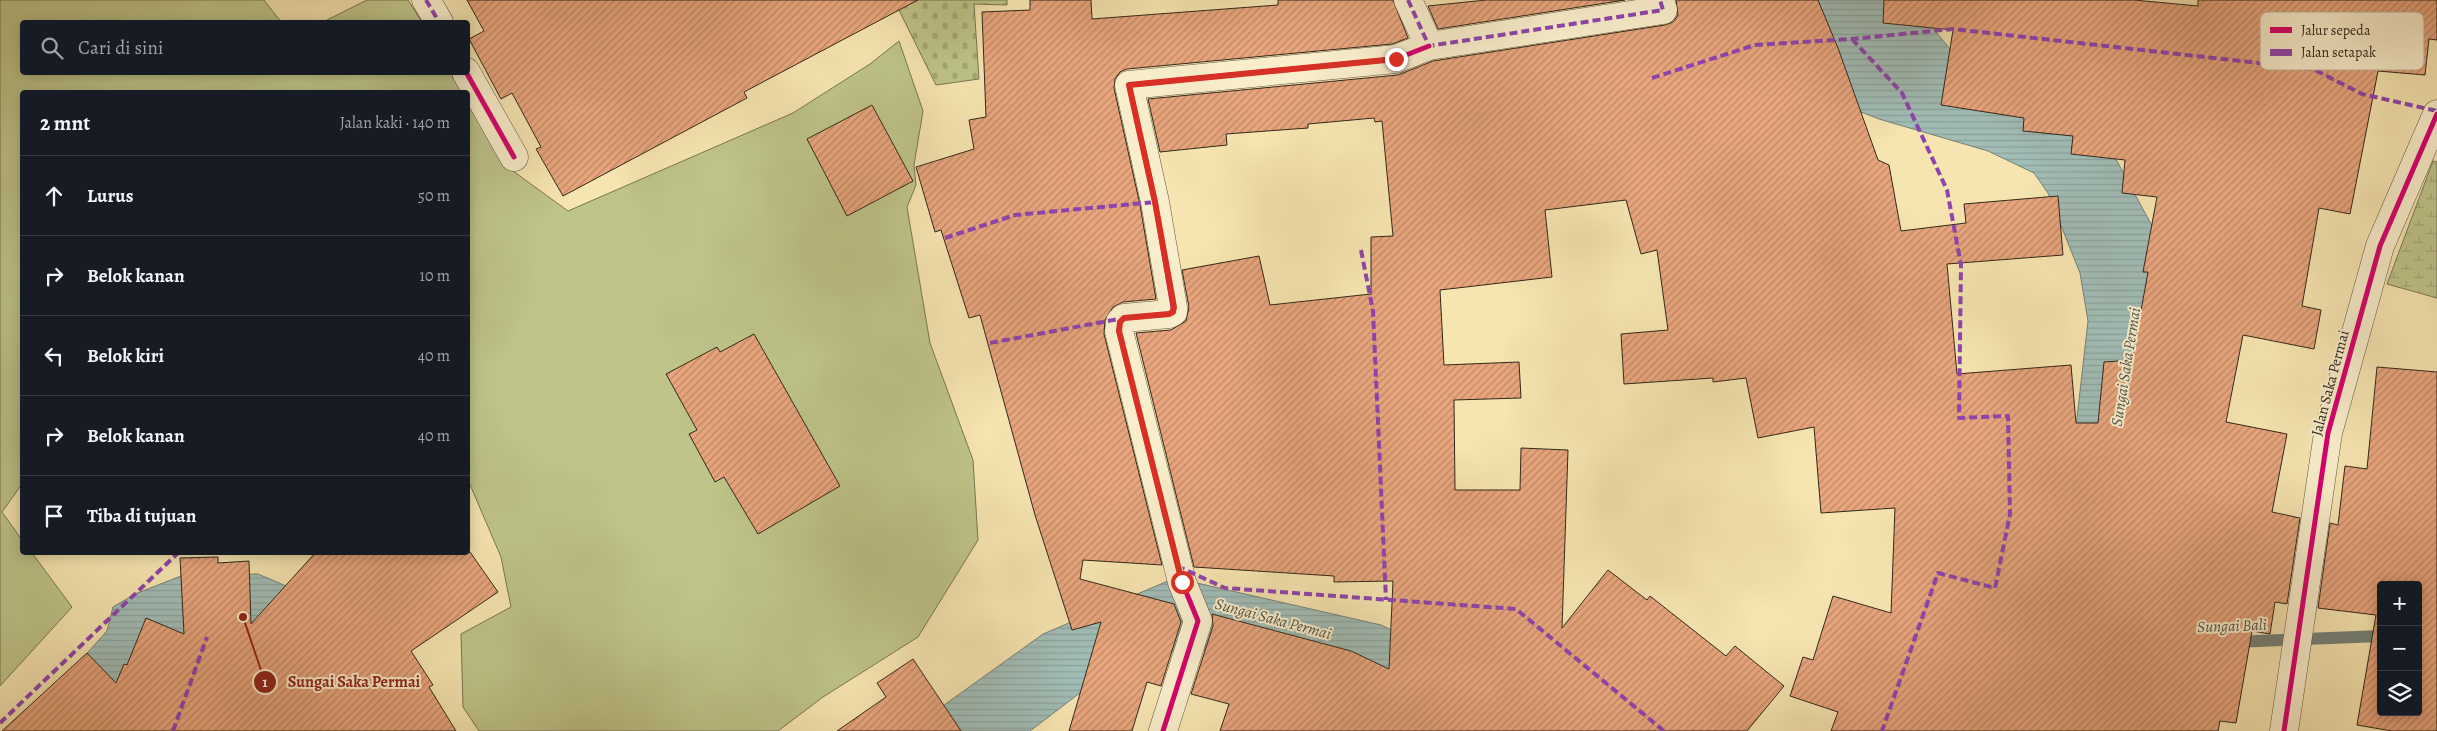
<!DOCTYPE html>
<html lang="id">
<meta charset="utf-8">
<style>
:root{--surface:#171b24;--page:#20242c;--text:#f1f3f6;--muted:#9ea1a6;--line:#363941}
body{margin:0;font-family:Alegreya,serif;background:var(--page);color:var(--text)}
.controls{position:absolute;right:15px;bottom:15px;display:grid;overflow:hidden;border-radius:5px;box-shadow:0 2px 12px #0003}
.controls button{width:45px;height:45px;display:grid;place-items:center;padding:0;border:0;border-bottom:1px solid var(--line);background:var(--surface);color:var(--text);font:25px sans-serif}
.stop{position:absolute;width:15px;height:15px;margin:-11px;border:4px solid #d93025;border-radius:50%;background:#fff}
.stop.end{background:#d93025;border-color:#fff;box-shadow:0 1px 5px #0008}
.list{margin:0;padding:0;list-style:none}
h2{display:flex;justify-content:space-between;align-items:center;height:65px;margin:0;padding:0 20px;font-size:21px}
h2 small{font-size:16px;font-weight:400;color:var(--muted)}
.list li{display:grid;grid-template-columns:32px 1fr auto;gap:15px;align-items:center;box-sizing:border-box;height:80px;padding:0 20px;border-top:1px solid var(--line)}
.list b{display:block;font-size:19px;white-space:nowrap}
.list em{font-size:16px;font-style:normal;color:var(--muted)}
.icon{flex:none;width:28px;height:28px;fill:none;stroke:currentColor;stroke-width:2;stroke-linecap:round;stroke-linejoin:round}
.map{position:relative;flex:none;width:2437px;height:731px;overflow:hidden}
.search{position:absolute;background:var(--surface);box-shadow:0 2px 12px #0003;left:20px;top:20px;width:450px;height:55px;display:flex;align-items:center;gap:12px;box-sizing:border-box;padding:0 18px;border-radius:5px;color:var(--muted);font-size:19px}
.panel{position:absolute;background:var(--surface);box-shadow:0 2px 12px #0003;left:20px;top:90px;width:450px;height:465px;border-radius:5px}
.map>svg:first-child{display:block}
.green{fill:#bec48a;stroke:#787652}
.wetland{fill:url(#wetland-marsh);stroke:#787652}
.cemetery{fill:url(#cemetery-stones);stroke:#787652}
.water{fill:url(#water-rules);stroke:#758178}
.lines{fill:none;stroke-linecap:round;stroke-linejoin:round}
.stream{stroke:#758178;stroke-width:12}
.building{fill:url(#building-hatch);stroke:#32271b;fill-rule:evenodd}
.minor-casing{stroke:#635640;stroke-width:29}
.tertiary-casing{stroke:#635640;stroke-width:29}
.minor{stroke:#f9eecc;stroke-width:28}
.tertiary{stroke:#f9eecc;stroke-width:28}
.quiet{stroke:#8e44ad;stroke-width:4;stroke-dasharray:8 4;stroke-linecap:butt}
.cycleway-casing{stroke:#f9eecc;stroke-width:8}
.cycleway{stroke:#d6006c;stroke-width:5}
.route{stroke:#d93025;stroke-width:6}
.labels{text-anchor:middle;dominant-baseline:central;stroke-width:4;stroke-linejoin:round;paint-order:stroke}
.street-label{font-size:15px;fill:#32271b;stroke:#f9eecc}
.water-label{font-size:16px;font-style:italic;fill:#53544a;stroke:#f9eecc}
.key{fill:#f9eecc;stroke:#bdb297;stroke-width:1}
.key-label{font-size:14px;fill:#32271b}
.leader{fill:none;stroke:#8f2418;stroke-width:2}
.callout-dot{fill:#8f2418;stroke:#f9eecc;stroke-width:2}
.mark-label{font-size:15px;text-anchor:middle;font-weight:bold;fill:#fff}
.callout-label{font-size:16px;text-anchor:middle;font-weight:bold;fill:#8f2418;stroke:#f9eecc;stroke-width:4;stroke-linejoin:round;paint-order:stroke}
</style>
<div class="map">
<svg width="2437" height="731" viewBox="0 0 2437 731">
<defs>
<pattern id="wetland-marsh" width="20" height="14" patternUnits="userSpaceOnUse" patternTransform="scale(1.25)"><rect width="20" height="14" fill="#bec48a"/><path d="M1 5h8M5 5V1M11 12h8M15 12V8" fill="none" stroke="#a4a876"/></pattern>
<pattern id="cemetery-stones" width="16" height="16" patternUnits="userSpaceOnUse" patternTransform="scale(1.25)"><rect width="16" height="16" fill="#bec48a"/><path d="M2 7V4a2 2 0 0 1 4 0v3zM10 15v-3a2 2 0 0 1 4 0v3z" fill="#a4a876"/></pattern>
<pattern id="water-rules" width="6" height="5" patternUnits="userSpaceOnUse" patternTransform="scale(1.25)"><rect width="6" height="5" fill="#a1bdb6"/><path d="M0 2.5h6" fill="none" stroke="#8ba29c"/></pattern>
<pattern id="building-hatch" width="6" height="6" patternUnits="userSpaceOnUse" patternTransform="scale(1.25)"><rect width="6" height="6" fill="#e9a67e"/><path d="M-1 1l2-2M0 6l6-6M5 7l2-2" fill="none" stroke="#bd8766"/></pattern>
</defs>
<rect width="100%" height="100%" fill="#f6e5b1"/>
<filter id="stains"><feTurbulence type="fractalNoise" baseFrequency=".004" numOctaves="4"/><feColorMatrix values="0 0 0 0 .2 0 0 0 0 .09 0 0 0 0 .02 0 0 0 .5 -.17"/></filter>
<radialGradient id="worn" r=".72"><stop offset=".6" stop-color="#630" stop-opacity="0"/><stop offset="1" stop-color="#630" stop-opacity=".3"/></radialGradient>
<!-- green -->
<path class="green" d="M0,0H264L281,22H22V72L453,73L465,92H22V484L2,512L22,540V552L32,553L72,607L0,686Z
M367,0H408L422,22H323Z
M899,41L923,111L914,165L916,185L907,207L930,343L973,460L978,540L918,637L823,697L778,731H479L463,707L461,634L511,607L501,557L468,480V96L513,171L568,211L793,113L870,64Z"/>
<!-- wetland -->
<path class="wetland" d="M2433,161L2437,162V298L2387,284Z"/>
<!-- cemetery -->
<path class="cemetery" d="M894,0H1007V5L974,4L979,79L936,85Z"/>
<!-- water -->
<path class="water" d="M1772,0H1910L1959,60L2098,126L2158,237L2169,312L2069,488L2088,321L2080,273L2048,193L2034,173L1988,151L1879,119L1833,101Z
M258,574L347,612L119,717L17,731L107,631L113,607L135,594L181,576Z
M1175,578L1381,625L1470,666L1513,699L1234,650H1184L1157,652L1110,670L1030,731H908L1043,634Z"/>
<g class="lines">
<!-- stream -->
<path class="stream" d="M2233,642L2381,636"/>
</g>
<!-- building -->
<path class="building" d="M467,0H918L744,92L747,98L563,196L536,149L541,147L512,93L501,99L469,39L484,31Z
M1030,0H1091L1092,19L1278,5V0H1393L1408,38L1392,44L1127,69L1120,72L1115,79L1114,88L1140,205L1156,299L1123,302L1113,307L1105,320L1104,334L1162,565L1083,560L1080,579L1174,604L1181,622L1161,686L1147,682L1132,731H1069L1101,622L1072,630L1035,515L980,315L969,318L941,230L935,232L916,167L974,149L969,120L986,117L982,12L1030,10Z
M1486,0H1625L1438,29L1428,6Z
M1676,0H1818L1838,48L1878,160L1889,165L1901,231L1966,223L1964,204L2058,196L2063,255L1947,264L1957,374L2071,365L2076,423H2098L2104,362L2132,360L2148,272H2143L2157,197L2122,193L2125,160L2071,154L2073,136L2023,131L2024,118L1941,105L1953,30L1883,23L1884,0H2134L2198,6V0H2437V40L2429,39L2425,75L2378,71L2350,214L2319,208L2302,306L2321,310L2314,349L2243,335L2226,422L2287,434L2272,512L2300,518L2287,604L2275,602L2270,634L2252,631L2236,723L2220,721L2218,731H1831L1838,712L1790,696L1803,657L1813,660L1833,596L1891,613L1895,508L1821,513L1814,427L1758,438L1746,378L1713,382V378L1624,384L1621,334L1668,330L1657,250L1641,254L1626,200L1545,210L1552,277L1440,290L1444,365L1519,362L1521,398L1454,400L1455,490H1520L1521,448L1568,450L1562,628L1608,570L1647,600L1650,596L1726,656L1735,646L1784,686L1747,731H1220L1229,704L1191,694L1213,626L1212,614L1351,651L1389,669L1393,581L1334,582V576L1194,567L1136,333L1171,330L1186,321L1189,307L1182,270L1259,256L1270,305L1371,294V237L1393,236L1382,121L1375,122L1374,118L1308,124V128L1226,134L1227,145L1160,152L1148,99L1398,75L1433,61L1665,25L1673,22L1678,15Z
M872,105L913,181L847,216L807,139Z
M754,334L840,486L758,534L724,477L715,482L689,434L697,430L666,374L717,347L720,352Z
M2377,367L2437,372V731H2392L2357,725L2376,615L2318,608L2330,523L2338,525L2345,466L2367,469ZM2381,585H2418V712H2381Z
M316,552H470L498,592L411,651L433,685L429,687L456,731H2L87,653L116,683L124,664L127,665L146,618L184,634L180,558L218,557V563L249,561L251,624Z
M913,659L961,731H837L886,697L877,683Z"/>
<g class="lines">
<!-- minor casing -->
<g class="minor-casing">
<path id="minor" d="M426,0L439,22
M1408,0L1429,46L1663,10L1660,0
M466,72L514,157
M1163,731L1198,621L1182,582L1119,331L1120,322L1124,318L1169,314L1173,312V307L1155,202L1129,85L1396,59L1429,46"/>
</g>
<!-- tertiary casing -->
<g class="tertiary-casing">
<path id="tertiary" d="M2284,731L2328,433L2380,246L2437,114"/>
</g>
<!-- minor -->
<use href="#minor" class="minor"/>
<!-- tertiary -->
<use href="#tertiary" class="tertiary"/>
<!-- quiet -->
<path class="quiet" d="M426,0L439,22
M1408,0L1429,46L1663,10L1660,0
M1852,39L1902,93L1947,190L1961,265L1959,418L2008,416L2010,514L1995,588L1938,573L1882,731
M1652,78L1755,45L1852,39L1953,29L2313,69L2362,94L2437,111
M945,238L1015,215L1155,202
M1361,250L1373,311L1386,600
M990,343L1124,318
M1177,566L1225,588L1516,609L1664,731
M0,723L179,552
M173,731L207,637"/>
<!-- cycleway casing -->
<g class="cycleway-casing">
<path id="cycleway" d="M466,72L514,157
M1163,731L1198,621L1182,582L1119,331L1120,322L1124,318L1169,314L1173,312V307L1155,202L1129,85L1396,59L1429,46
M2284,731L2328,433L2380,246L2437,114"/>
</g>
<!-- cycleway -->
<use href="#cycleway" class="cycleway"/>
</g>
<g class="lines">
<!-- route -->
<path class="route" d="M1182,582L1119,331L1120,322L1124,318L1169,314L1173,312L1174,307L1155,202L1129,85L1396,59"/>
</g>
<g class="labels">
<!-- street labels -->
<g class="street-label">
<text transform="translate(2330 383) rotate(-75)">Jalan Saka Permai</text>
</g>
<!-- water labels -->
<g class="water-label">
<text transform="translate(2126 367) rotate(-81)">Sungai Saka Permai</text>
<text transform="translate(1273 619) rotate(15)">Sungai Saka Permai</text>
<text transform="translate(2232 626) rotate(-2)">Sungai Bali</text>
</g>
</g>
<!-- legend -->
<rect x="2260" y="12" width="164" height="58" rx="8" class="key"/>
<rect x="2270" y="27" width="22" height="6" fill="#d6006c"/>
<rect x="2270" y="49" width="22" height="7" fill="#8e44ad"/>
<g class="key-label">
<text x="2301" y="35">Jalur sepeda</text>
<text x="2301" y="57">Jalan setapak</text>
</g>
<!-- callouts -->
<path class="leader" d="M243 617L265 682"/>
<g class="callout-dot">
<circle cx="243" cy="617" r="5"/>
<circle cx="265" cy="682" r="12"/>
</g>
<g class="mark-label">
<text x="265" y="687">1</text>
</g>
<g class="callout-label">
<text x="354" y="687">Sungai Saka Permai</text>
</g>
<rect width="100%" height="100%" filter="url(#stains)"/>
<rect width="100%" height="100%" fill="url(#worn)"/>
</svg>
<div class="controls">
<button>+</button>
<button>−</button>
<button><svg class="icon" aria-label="layers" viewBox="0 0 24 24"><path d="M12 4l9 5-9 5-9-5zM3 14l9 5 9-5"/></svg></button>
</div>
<div class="stop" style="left:1182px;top:582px"></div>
<div class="stop end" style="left:1396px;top:59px"></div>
<div class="search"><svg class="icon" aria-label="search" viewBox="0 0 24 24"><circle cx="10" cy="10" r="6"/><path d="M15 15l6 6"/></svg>Cari di sini</div>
<section class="panel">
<h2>2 mnt<small>Jalan kaki · 140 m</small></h2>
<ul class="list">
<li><svg class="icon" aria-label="ahead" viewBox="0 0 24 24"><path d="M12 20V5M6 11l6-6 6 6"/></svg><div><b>Lurus</b></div><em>50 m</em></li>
<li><svg class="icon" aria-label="right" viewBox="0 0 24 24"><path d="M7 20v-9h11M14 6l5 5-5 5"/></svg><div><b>Belok kanan</b></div><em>10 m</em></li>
<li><svg class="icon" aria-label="left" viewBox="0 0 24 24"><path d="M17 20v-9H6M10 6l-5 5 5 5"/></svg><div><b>Belok kiri</b></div><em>40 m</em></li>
<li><svg class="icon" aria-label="right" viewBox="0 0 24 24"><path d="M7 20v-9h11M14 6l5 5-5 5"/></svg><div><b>Belok kanan</b></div><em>40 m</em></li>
<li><svg class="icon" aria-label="arrive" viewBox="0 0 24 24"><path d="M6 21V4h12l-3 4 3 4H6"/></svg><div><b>Tiba di tujuan</b></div></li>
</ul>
</section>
</div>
